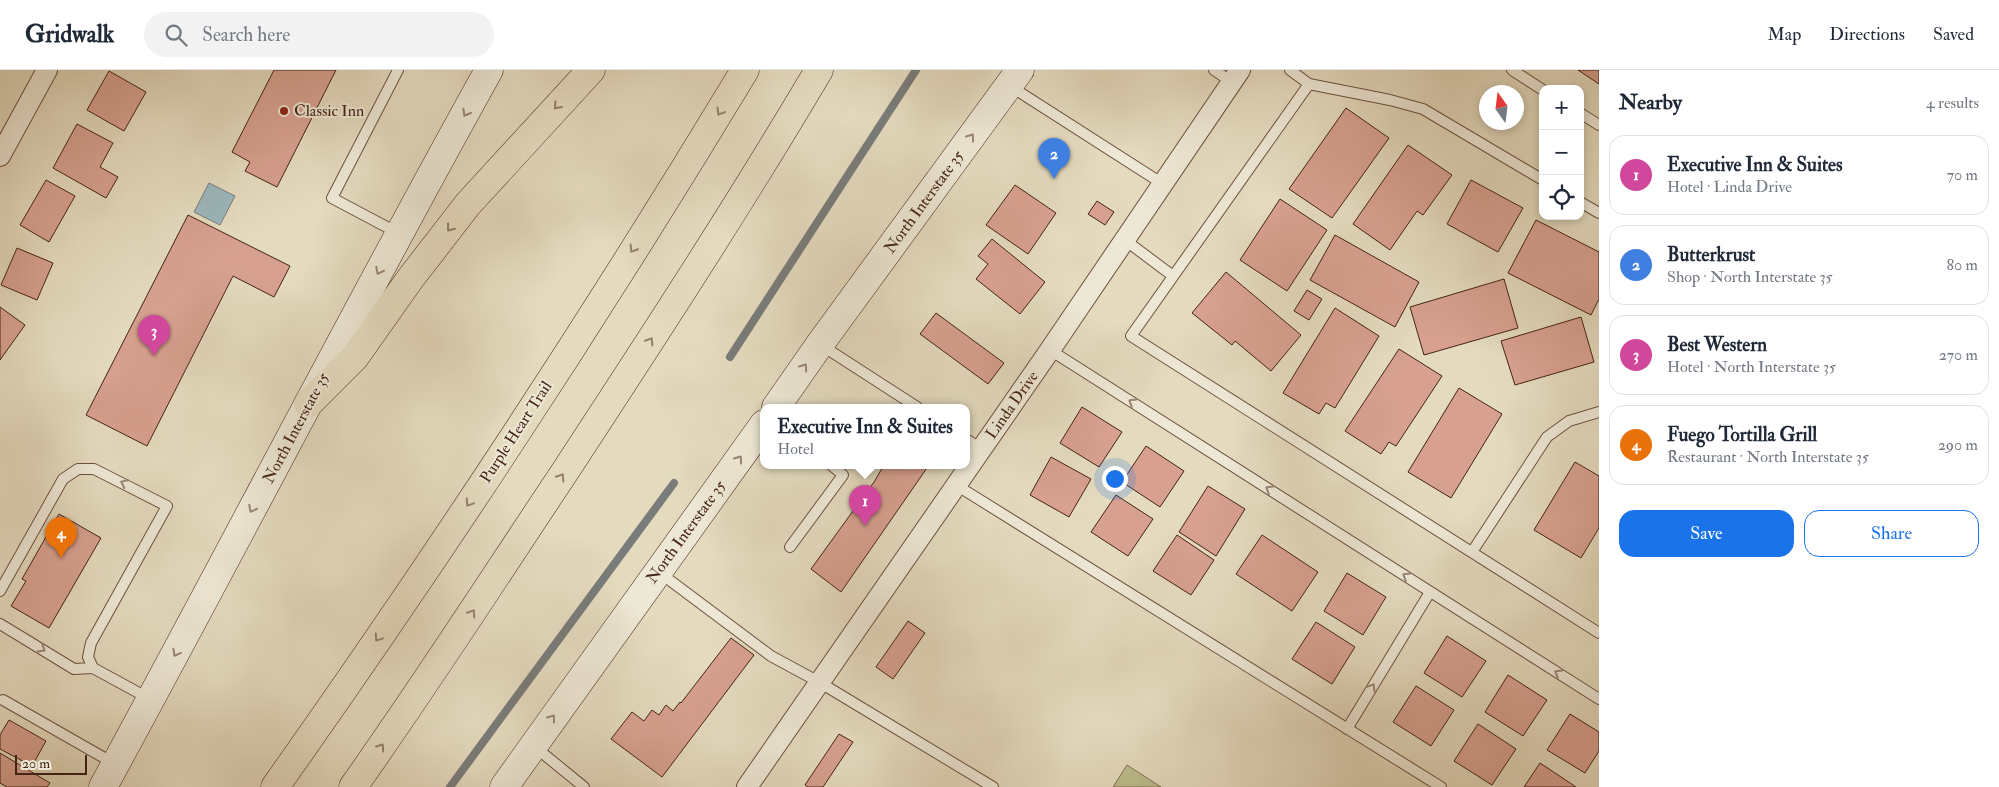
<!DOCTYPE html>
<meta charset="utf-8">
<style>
:root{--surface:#fff;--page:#f2f2f3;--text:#1f2937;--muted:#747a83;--line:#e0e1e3;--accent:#1a73e8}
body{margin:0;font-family:"IM FELL Double Pica",serif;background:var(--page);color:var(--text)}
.controls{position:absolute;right:15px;top:15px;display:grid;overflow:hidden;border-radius:10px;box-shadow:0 2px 8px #0003}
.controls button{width:45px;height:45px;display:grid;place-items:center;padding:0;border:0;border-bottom:1px solid var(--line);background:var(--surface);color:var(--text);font:25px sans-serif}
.compass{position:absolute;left:1479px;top:15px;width:45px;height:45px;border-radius:50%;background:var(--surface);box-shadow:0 2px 8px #0003;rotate:346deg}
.scale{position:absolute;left:15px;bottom:12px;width:72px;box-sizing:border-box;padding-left:5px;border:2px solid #452315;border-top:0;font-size:14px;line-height:18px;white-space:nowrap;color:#452315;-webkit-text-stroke:4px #ede7d5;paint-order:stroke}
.you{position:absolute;left:1114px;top:408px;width:18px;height:18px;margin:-12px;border:4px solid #fff;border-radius:50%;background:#1a73e8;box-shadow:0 0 0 8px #1a73e833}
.badge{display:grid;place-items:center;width:32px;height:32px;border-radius:50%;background:var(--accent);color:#fff;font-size:16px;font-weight:700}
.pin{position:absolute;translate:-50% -41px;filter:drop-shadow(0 1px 2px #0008)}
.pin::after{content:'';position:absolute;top:26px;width:18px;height:15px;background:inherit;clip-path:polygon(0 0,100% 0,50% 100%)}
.popup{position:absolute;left:760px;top:334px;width:210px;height:65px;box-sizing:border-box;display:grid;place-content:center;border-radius:10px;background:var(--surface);filter:drop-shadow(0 1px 4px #0005);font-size:16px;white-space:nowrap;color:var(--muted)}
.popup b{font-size:19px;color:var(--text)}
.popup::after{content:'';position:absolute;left:50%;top:100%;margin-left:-10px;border:10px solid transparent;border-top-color:var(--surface)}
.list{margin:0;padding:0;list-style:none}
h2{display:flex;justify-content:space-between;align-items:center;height:65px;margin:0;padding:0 20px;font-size:21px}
h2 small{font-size:16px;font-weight:400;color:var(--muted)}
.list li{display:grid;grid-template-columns:32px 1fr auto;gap:15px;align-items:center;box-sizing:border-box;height:80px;margin:0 10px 10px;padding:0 10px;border:1px solid var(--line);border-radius:15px}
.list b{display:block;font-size:19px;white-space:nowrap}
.list p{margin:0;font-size:16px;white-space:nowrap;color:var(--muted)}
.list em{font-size:16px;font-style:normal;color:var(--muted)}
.actions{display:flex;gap:10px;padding:15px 20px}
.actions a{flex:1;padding:11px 0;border:1px solid var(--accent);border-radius:15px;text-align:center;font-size:18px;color:var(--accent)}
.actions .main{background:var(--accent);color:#fff}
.icon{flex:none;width:28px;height:28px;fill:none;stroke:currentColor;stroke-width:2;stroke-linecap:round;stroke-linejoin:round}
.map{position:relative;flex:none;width:1599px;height:717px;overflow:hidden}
header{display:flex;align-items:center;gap:30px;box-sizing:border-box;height:70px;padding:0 25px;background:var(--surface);border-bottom:1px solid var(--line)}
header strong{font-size:24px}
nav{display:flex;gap:28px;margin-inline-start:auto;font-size:18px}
.search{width:350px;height:45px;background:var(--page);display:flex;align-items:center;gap:12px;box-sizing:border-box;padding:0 18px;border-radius:28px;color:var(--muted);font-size:19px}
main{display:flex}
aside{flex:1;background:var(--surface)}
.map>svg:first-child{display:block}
.green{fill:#bcbd8c;stroke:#807050}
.water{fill:#9cb7bd;stroke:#797c7a}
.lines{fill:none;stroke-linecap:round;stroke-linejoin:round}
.stream{stroke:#797c7a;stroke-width:8}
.building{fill:#d7a08f;stroke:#452315}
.service-casing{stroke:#6d513f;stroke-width:12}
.minor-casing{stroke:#6d513f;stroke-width:22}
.secondary-casing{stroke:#452315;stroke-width:29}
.motorway-casing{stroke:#452315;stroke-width:29}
.service{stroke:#ede7d5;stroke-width:10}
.minor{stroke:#ede7d5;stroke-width:20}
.secondary{stroke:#ede7d5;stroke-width:28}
.motorway{stroke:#e4dabe;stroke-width:28}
.oneway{stroke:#947e6a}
.oneway2{stroke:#998575}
.poi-dot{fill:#8f2418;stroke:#ede7d5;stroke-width:2}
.labels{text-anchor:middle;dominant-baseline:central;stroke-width:4;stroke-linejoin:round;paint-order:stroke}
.poi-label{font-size:16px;fill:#452315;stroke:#ede7d5;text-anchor:start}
.street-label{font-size:16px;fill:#452315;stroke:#ede7d5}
</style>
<header>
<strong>Gridwalk</strong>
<div class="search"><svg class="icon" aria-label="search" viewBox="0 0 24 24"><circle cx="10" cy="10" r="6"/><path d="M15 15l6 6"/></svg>Search here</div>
<nav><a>Map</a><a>Directions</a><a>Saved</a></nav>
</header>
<main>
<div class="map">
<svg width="1599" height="717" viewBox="0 0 1599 717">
<rect width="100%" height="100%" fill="#e4dabe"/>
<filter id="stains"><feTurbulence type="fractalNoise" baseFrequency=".004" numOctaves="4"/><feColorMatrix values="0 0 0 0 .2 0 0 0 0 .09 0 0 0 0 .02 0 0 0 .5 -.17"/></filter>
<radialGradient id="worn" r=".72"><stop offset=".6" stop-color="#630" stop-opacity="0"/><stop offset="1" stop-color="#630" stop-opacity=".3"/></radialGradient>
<!-- green -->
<path class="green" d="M1127,695L1161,717H1113Z"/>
<!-- water -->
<path class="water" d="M209,113L235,126L220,155L194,142Z"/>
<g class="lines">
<!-- stream -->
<path class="stream" d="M730,287L916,0
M450,717L674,413"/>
</g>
<!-- building -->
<path class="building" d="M274,0H336L277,117L245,101L250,92L232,82Z
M1578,0H1599V14Z
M109,1L146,22L124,61L87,40Z
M1346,38L1389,68L1332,148L1289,119Z
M77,54L113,73L100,97L118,107L106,128L53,98Z
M1408,75L1452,105L1423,145L1417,141L1390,180L1353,154Z
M46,110L75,126L49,172L20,155Z
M1471,110L1523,138L1498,182L1447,154Z
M1015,115L1056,143L1028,184L986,155Z
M1280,129L1327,160L1287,221L1240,190Z
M1097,131L1114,142L1105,155L1088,144Z
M188,145L290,196L274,227L233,206L147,376L86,345Z
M1536,150L1599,182V229L1591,245L1508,203Z
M1335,165L1419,212L1395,257L1310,210Z
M992,169L1045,212L1020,244L976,209L988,194L978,186Z
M17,178L53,193L37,230L1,215Z
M1226,202L1301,265L1271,301L1235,271L1232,275L1192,243Z
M1504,209L1518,258L1424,285L1410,237Z
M1307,220L1322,229L1309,250L1294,241Z
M0,237L25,255L0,290Z
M1335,238L1379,266L1335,338L1326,333L1319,344L1283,323Z
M936,243L1004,293L988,314L920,264Z
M1581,247L1594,292L1515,315L1501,271Z
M1399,279L1442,306L1396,376L1389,372L1381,384L1345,361Z
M1459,318L1502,344L1451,428L1408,402Z
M1082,337L1122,362L1099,397L1060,373Z
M1146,376L1184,401L1160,437L1122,412Z
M1051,387L1091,409L1069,447L1030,425Z
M1575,392L1599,406V458L1581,488L1534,460Z
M884,395H929L841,522L811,499L874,412Z
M1208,416L1245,439L1216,486L1179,462Z
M1116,425L1153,449L1128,486L1091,462Z
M59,444L101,468L49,558L11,536L26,511L22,509Z
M1177,465L1214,490L1191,525L1153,501Z
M1262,465L1318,502L1292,541L1236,504Z
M1347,503L1386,527L1363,565L1324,541Z
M908,551L925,563L893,609L876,597Z
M1316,552L1355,577L1332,614L1292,589Z
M1447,566L1486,591L1462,627L1424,603Z
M731,568L754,585L662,707L611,669L632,642L644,651L652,640L659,645L666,635L673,641L680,632L681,633Z
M1508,605L1547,630L1523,666L1485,642Z
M1416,616L1454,640L1431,676L1393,652Z
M1570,644L1599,662V681L1585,703L1547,680Z
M9,650L46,671L32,696L0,679V665Z
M1478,654L1516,679L1492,715L1454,691Z
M839,664L853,672L823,717H808L805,715Z
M0,683L50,713L47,717H7L0,713Z
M1540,693L1576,717H1524Z"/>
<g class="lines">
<!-- service casing -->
<g class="service-casing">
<path id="service" d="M398,0L332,128L398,163
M1214,0L1232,12
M1290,0L1309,14L1390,30L1423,39L1543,110
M1512,0L1543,20
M1309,14L1131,266L1599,563
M1010,16L1163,114
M1580,43L1599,55
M1580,132L1599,143
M1125,170L1173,206
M821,275L917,337
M1050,280L1599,629
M966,369L981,379
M956,415L1441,717
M790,477L843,405L831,395
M1472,482L1547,367L1569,351L1599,342
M660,503L771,586L819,612L993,717
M0,521L63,409L78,399H94L167,436L91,573L88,587L93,598
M0,554L74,599L93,598L150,629
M3,630L115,694
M1347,659L1430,522
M535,677L584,717"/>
</g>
<!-- minor casing -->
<g class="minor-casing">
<path id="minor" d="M0,86L47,0
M747,717L1050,280L1240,0"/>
</g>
<!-- secondary casing -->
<g class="secondary-casing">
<path id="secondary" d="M776,337L820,274L1020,0
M103,717C233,479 357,237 489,0
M504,717L764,354"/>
</g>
<!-- motorway casing -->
<g class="motorway-casing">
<path id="motorway" d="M308,334L355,287L410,209L468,134L591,0
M275,717C440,484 597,245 745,0
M353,717C426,614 494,508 564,403C651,270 738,137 819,0"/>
</g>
<!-- service -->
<use href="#service" class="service"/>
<!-- minor -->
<use href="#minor" class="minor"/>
<!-- secondary -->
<use href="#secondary" class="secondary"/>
<!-- motorway -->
<use href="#motorway" class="motorway"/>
</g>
<!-- one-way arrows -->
<defs><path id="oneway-chevron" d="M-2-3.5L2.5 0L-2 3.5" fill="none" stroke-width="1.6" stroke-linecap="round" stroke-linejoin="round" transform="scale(1.25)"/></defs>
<g class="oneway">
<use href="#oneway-chevron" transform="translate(557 36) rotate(132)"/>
<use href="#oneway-chevron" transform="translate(720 42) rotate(121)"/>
<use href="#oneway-chevron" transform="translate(450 158) rotate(128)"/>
<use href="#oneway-chevron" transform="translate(633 179) rotate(122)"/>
<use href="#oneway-chevron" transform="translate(650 271) rotate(-58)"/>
<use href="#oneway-chevron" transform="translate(561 407) rotate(-57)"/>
<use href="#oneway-chevron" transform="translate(469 433) rotate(124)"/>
<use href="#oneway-chevron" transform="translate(472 543) rotate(-57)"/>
<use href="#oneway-chevron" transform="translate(378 568) rotate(124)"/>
<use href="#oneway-chevron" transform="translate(381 677) rotate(-55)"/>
</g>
<g class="oneway2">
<use href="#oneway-chevron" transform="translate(466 43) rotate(119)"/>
<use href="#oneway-chevron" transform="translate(971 67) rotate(-54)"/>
<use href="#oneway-chevron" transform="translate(379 201) rotate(117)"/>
<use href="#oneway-chevron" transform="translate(804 297) rotate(-55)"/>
<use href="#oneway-chevron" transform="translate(1132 332) rotate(-148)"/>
<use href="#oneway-chevron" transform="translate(739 389) rotate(-54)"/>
<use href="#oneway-chevron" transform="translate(124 413) rotate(-154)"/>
<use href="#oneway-chevron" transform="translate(1269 419) rotate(-148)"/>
<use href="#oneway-chevron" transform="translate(252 439) rotate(117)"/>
<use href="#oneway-chevron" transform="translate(1406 506) rotate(-148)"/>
<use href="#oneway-chevron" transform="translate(42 579) rotate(31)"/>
<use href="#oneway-chevron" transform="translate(176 583) rotate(119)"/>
<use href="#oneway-chevron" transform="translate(1558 603) rotate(-148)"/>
<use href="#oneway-chevron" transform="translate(1372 617) rotate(-59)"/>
<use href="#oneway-chevron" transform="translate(552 648) rotate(-54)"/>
</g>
<!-- markers -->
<circle class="poi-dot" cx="284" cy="41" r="5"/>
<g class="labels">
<!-- poi labels -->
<g class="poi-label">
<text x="294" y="41">Classic Inn</text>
</g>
<!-- street labels -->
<g class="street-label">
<text transform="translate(924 132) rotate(-54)">North Interstate 35</text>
<text transform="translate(1012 335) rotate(-55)">Linda Drive</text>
<text transform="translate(296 358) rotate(-62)">North Interstate 35</text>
<text transform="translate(516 362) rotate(-57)">Purple Heart Trail</text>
<text transform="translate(686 462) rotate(-54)">North Interstate 35</text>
</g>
</g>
<rect width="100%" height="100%" filter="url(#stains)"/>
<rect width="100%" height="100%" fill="url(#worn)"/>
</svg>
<div class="controls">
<button>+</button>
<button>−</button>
<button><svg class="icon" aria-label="locate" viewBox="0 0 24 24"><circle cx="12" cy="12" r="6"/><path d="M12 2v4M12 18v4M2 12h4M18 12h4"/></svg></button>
</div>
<svg class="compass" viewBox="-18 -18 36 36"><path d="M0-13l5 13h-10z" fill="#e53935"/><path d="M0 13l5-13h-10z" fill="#747a83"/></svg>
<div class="scale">20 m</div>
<div class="you"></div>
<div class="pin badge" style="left:865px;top:456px;background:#d1479c">1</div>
<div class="popup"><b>Executive Inn &amp; Suites</b>Hotel</div>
<div class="pin badge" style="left:1054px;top:109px;background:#3f7fe0">2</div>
<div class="pin badge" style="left:154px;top:286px;background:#d1479c">3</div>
<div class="pin badge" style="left:61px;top:488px;background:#e8710a">4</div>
</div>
<aside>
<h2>Nearby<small>4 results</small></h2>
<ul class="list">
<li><span class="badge" style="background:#d1479c">1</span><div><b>Executive Inn &amp; Suites</b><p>Hotel · Linda Drive</p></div><em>70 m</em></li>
<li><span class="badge" style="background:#3f7fe0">2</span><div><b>Butterkrust</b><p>Shop · North Interstate 35</p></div><em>80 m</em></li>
<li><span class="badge" style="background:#d1479c">3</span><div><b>Best Western</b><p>Hotel · North Interstate 35</p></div><em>270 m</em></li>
<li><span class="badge" style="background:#e8710a">4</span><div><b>Fuego Tortilla Grill</b><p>Restaurant · North Interstate 35</p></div><em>290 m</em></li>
</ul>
<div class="actions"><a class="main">Save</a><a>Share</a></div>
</aside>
</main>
